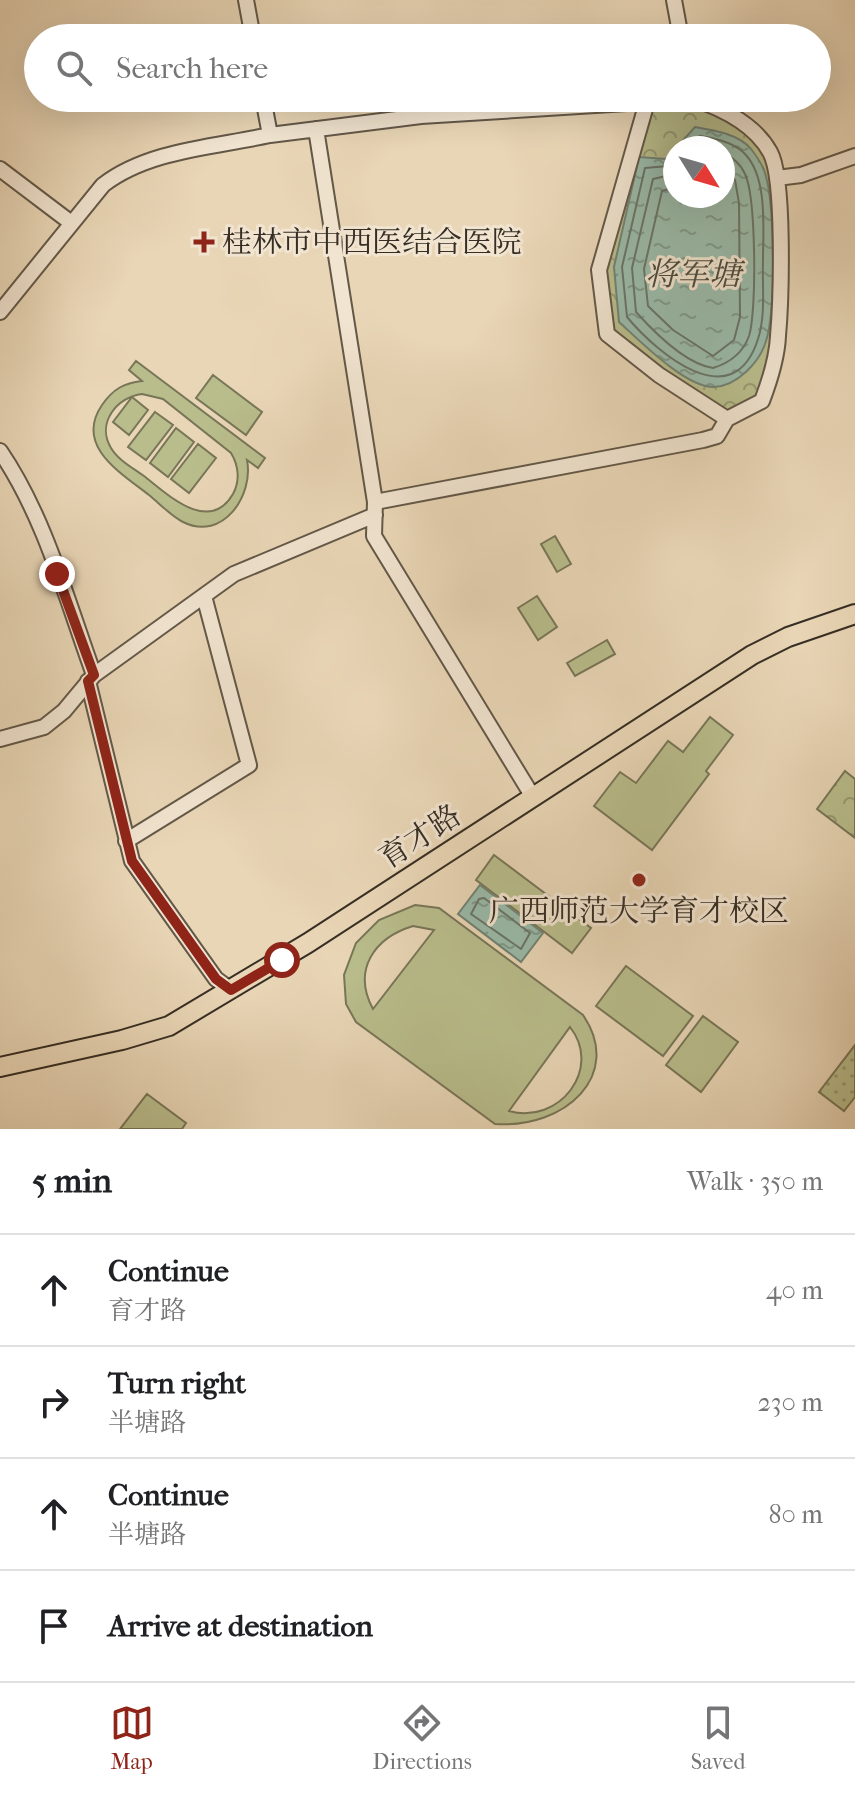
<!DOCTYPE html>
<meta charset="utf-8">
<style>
:root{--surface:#fff;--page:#f2f2f2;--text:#202124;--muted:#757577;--line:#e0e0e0;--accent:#8f2418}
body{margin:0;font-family:"IM FELL French Canon","Noto Serif SC",serif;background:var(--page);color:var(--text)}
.compass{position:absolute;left:663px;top:136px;width:72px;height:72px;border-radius:50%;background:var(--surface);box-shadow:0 8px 32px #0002;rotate:127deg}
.stop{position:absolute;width:24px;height:24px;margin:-18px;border:6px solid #8f2418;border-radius:50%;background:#fff}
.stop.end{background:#8f2418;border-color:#fff;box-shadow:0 2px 8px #0008}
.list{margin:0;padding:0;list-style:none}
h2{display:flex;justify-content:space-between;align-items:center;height:104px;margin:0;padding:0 32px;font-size:34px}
h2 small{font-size:26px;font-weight:400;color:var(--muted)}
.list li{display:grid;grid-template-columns:52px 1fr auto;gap:24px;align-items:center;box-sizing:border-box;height:112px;padding:0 32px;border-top:2px solid var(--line)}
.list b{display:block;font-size:30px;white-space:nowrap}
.list p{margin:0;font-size:26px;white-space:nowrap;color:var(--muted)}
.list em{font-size:26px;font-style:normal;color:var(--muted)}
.icon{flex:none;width:44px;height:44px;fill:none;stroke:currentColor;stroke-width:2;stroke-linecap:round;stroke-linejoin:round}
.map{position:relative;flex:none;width:855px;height:1129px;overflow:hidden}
.search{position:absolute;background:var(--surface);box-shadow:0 8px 32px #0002;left:24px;right:24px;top:24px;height:88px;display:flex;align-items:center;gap:20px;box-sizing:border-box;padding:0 28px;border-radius:44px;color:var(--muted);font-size:30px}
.sheet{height:552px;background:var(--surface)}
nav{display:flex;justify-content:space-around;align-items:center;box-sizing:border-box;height:112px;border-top:2px solid var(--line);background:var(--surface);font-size:22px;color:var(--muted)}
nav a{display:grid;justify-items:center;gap:4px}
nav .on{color:var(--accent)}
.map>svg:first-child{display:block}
.grass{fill:url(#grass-dots);stroke:#787658;stroke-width:2}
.park{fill:url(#park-crowns);stroke:#787658;stroke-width:2;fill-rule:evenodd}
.pitch{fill:#b9bd8c;stroke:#787658;stroke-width:2;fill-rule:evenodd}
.water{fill:url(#water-ripples);stroke:#718274;stroke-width:2}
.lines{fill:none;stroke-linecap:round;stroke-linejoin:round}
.shore{stroke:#687466;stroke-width:2}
.minor-casing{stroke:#635848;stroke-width:18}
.major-casing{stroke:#362e24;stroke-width:22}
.minor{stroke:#f1e4d0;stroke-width:14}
.major{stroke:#e9d6b6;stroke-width:18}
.route{stroke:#8f2418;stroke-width:10}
.poi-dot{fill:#8f2418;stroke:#f1e4d0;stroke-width:3}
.labels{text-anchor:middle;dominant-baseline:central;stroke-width:6;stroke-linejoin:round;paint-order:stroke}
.poi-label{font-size:30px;fill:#362e24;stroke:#f1e4d0;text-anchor:start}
.street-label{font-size:30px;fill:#362e24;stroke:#f1e4d0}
.water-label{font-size:32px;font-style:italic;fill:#4a4a3f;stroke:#f1e4d0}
</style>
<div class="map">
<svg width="855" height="1129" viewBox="0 0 855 1129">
<defs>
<pattern id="grass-dots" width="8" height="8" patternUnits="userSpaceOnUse" patternTransform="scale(2)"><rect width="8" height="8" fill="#b9bd8c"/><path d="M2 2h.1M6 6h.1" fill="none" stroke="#979a72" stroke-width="1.8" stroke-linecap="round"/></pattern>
<pattern id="park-crowns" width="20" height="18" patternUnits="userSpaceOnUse" patternTransform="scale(2)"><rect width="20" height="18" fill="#b9bd8c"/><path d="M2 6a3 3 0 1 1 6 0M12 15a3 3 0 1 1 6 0" fill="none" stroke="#979a72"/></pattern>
<pattern id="water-ripples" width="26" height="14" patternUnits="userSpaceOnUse" patternTransform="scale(2)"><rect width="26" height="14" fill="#99baa9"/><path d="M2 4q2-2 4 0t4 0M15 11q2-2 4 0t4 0" fill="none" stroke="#7e9889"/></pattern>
</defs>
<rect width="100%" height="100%" fill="#e9d6b6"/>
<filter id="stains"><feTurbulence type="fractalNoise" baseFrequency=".0025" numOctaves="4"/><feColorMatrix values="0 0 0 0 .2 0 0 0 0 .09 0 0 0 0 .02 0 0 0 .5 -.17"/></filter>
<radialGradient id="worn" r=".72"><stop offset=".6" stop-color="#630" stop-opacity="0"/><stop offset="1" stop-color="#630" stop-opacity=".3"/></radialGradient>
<!-- grass -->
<path class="grass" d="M855,1045V1097L844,1111L819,1092Z"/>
<!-- park -->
<path class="park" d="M647,102H709L770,152L778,336L762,401L727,419L607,334L599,270ZM675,148H723V196H675Z
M845,771L855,779V838L817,809Z"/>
<!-- pitch -->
<path class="pitch" d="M136,361L265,458L258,468L247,460C254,495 223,542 183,522C171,516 159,503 149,495C121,473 74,446 102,405C113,389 124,383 142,381L129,370ZM142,394L163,399L231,453C239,466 240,481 233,494C209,535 167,494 144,476C133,468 118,460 111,448C96,423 117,397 142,394Z
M213,375L262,412L246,435L196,398Z
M132,397L148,410L129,435L113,422Z
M155,412L173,425L146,460L128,447Z
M176,428L194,442L168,477L150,463Z
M198,444L216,458L189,493L171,479Z
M555,536L571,564L557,572L541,544Z
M537,596L557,627L538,640L518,608Z
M607,640L615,654L575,676L567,663Z
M710,717L733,735L706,771L709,774L652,850L594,806L620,772L636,783L668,741L683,752Z
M494,855L591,928L572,953L476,880Z
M415,905L439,908L583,1015C624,1075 565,1129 495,1124L356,1022L346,1004L344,975L356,943L379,920ZM413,926L434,930L373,1009C352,970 374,938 413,926ZM570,1027C603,1069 559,1125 509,1111Z
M626,966L693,1016L663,1056L596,1006Z
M703,1016L738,1042L701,1092L666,1065Z
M147,1094L186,1123L182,1129H120Z"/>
<!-- water -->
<path class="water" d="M695,127C713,130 739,134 751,149C755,154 761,163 764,170C775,199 776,311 766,341C760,362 737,386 714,387C686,388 639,340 619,322L614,267L639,157L666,159L675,149V196H723V148H676Z
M480,885L543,933L521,962L458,914Z"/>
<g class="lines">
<!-- shore -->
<path class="shore" d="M675,161L668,166L645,168L622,267L627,317C657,353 733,418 758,339C766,315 762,285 763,260C763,229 768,178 745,154C734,142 714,138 700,136L687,148
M675,174L653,179L632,268L636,312C654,332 686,364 713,368C729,363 743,353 749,336C757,311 756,197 745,174C740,163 733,158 723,153
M675,187L662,191L644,269L648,306L673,330L713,356L734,340L740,317L739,203L735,180L723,166
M484,898L530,933L521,949L471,914L479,899Z"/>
<!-- minor casing -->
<g class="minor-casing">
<path id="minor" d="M246,0L253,38
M674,0L681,38
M647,102L599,270L607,334L659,375L727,419L762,401C770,380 777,359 778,336C781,302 785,178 770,152C754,123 719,107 691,98
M316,129L375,502L374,536L533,797
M270,135L421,116L691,99
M0,169L70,222
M777,178L801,175L855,156
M0,312L103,185C148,150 215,147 270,135L263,98
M0,451C45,517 67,601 94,675
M375,502L703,440L717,436L727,419
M88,681L132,861L216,979L231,990
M0,739L44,727L64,711L94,675L234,574L375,515
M126,841L249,765L204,596"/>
</g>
<!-- major casing -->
<g class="major-casing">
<path id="major" d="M0,1067L122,1040L169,1026L308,943L752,655L788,637L855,614"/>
</g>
<!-- minor -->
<use href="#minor" class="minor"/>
<!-- major -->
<use href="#major" class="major"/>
</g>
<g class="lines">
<!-- route -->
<path class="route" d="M57,574L94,675L88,681L132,861L216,979L231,990L282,960"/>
</g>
<!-- markers -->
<g class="poi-dot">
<path d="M200 230h8v8h8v8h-8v8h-8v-8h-8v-8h8z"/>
<circle cx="639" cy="880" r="8"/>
</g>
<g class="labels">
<!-- poi labels -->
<g class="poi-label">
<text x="222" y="242">桂林市中西医结合医院</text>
<text x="639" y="911" text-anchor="middle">广西师范大学育才校区</text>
</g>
<!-- street labels -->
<g class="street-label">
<text transform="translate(420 837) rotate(-33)">育才路</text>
</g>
<!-- water labels -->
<g class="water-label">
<text x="693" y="274">将军塘</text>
</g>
</g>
<rect width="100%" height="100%" filter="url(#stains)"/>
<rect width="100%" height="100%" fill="url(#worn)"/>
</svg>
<svg class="compass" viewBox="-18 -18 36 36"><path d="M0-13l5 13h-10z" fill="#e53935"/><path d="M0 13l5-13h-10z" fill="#757577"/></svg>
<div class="stop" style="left:282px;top:960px"></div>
<div class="stop end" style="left:57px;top:574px"></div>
<div class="search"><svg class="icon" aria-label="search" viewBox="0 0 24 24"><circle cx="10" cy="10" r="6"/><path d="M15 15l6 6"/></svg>Search here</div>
</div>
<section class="sheet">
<h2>5 min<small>Walk · 350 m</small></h2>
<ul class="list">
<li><svg class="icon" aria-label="ahead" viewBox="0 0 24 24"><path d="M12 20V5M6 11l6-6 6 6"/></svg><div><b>Continue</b><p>育才路</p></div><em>40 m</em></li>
<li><svg class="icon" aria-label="right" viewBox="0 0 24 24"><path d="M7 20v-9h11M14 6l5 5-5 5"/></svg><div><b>Turn right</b><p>半塘路</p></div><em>230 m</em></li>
<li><svg class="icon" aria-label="ahead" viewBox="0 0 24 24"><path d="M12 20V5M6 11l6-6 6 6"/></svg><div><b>Continue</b><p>半塘路</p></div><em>80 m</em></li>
<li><svg class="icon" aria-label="arrive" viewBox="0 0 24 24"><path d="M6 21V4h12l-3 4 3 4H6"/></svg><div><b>Arrive at destination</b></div></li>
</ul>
</section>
<nav>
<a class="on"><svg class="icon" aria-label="map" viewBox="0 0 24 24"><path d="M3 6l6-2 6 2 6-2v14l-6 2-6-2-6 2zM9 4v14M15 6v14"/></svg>Map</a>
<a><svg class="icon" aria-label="directions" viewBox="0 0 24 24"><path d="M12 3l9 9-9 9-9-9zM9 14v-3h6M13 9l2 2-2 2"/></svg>Directions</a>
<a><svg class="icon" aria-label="saved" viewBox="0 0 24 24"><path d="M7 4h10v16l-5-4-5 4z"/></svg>Saved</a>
</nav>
